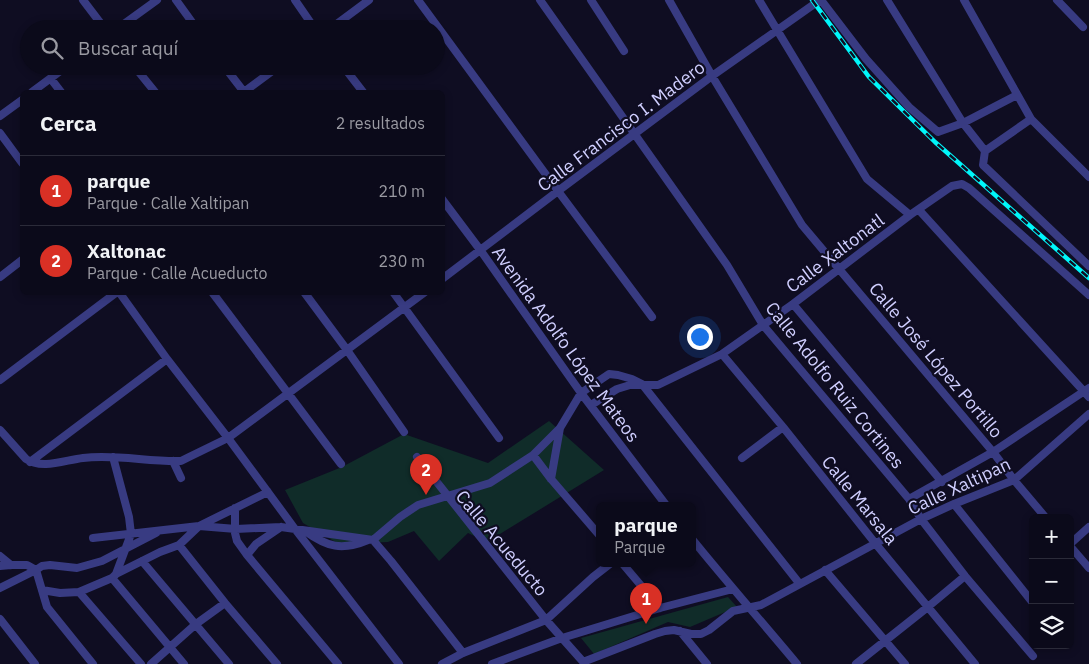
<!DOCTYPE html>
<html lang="es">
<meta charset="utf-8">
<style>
:root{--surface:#0b0a1a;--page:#191827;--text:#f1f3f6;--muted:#9a9aa2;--line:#2b2b39;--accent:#d93025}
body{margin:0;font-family:"IBM Plex Sans",sans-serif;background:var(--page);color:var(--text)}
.controls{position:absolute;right:15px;bottom:15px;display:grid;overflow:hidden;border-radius:8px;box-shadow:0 2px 8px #0003}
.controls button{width:45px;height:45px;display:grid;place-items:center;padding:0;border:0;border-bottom:1px solid var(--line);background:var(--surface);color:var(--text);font:25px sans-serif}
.you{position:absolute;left:699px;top:336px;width:18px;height:18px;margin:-12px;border:4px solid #fff;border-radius:50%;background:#1a73e8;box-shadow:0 0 0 8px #1a73e833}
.badge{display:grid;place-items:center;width:32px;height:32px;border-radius:50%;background:var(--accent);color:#fff;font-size:16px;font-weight:700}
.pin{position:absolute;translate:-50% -41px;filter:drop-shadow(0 1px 2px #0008)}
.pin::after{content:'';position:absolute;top:26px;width:18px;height:15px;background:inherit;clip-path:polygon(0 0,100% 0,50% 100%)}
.popup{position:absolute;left:596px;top:502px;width:100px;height:65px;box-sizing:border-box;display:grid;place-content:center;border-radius:8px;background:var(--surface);filter:drop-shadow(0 1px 4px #0005);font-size:16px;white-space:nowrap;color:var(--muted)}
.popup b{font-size:19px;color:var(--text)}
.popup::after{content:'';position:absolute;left:50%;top:100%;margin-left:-10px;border:10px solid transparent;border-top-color:var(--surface)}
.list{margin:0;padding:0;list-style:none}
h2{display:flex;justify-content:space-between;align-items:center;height:65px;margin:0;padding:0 20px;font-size:21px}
h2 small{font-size:16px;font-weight:400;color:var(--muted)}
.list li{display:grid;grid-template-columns:32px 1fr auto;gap:15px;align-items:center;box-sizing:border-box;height:70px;padding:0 20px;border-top:1px solid var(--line)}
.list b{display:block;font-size:19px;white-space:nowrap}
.list p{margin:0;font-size:16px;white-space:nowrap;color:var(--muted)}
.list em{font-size:16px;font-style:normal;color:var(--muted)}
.icon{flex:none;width:28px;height:28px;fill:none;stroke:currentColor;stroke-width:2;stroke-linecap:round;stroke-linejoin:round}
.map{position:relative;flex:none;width:1089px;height:664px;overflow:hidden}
.search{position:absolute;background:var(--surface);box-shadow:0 2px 8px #0003;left:20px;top:20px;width:425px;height:55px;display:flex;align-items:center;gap:12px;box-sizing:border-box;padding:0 18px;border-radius:28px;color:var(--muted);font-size:19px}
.panel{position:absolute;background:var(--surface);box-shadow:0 2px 8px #0003;left:20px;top:90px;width:425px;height:205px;border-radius:8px}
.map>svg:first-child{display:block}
.green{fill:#102c29}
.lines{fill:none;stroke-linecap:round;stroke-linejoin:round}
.street{stroke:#383b82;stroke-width:8}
.rail-casing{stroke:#00f6fa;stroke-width:4.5}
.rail{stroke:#0f0d22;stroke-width:2.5;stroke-dasharray:8;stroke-linecap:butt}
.labels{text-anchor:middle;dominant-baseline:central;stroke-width:4.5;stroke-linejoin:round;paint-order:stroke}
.street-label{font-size:18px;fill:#d0cfff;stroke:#0f0d22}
</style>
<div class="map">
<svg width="1089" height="664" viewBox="0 0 1089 664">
<rect width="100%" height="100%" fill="#0f0d22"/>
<!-- green -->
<path class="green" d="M549,421L604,470L487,542L468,533L439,561L414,531L388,542L339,544L303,523L285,490L342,467L404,434L488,463Z
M728,597L737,607L690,627L668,622L594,654L581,638Z"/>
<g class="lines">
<!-- street -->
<path class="street" d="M83,0L105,29
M176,0L197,29
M295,0L315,29
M418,0L558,191L652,317
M540,0L727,265L763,325L909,499L921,519L965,576L1033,656
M591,0L624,51
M669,0L712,76L802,225L993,452L1014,480L1046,518
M759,0L867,179L910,215
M821,0L866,59L909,107L938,132L963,123L1017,95
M887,0L963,123L985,151
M964,0L1031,119L1089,177
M1057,0L1083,27
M117,29L157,0
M330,29L369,0
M134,66L155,92
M224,66L244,92
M343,66L363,92
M51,79L61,92
M32,92L67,66
M244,92L279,66
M0,116L22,100
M1031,119L985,151L983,165L1089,266
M0,133L22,163
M442,199L481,251L581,393L666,505
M919,210L1089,397
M0,277L22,260
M442,279L558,191L712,76L820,0
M119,292L167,359L228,438L295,529L399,664
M212,292L341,464
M304,292L347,350L404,432
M393,292L499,438
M793,304L942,482
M722,354L783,427L875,543L975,664
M0,380L117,292
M591,405L617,389L630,385H658L722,354L793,304L910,215L952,186L962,184L969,188L1089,295
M0,430L26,459C42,470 65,460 83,458C116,454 148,462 181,461L189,457L228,438L425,292
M533,455L551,479L600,536
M113,457L129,517L131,534L116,574
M417,457L546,620L585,664
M742,458L783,427
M173,461L181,478
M30,462L167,359
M551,479L560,428
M909,499L993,452L1089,388
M954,504L1033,603
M235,508V533L237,541L247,555L338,664
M305,531C327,547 342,551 368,540
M93,538L199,526L236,529L281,527L373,540L400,517L418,505L490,483L533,455L560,428L581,393L609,374L618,375L632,379L642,384L799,583
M692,539C726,581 762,622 797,664
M373,540L391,561L463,653
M1070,544L1089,527
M179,545L225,603L277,664
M1070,546L1089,568
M247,555L256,544L281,527
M0,556L11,565
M142,561L229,664
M622,563L660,608
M0,566L11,565H27L36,570L42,566L50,565L77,568L102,561L156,533
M825,570L905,664
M112,578L184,664
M0,588L36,570L47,607L93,664
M42,590L60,593L79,592L112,578L116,574L160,552L179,545L199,526L268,492
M79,592L141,664
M0,619L35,664
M680,631L707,664
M583,662L655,634L665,631L674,630L691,634H701L709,630L733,611L761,605L921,519L954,504L1014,480L1089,414
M151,664L196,624L225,603
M442,664L463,653L546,620L593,577L611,563
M492,664L562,638L660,608L733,589
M856,664L929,606L965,576"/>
<!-- rail casing -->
<g class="rail-casing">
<path id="rail" d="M812,0L869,77L935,142L1089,278"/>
</g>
<!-- rail -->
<use href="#rail" class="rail"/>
</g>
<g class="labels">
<!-- street labels -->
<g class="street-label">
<text transform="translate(621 126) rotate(-37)">Calle Francisco I. Madero</text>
<text transform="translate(835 253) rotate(-37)">Calle Xaltonatl</text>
<text transform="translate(566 344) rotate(54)">Avenida Adolfo López Mateos</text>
<text transform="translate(936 360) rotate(50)">Calle José López Portillo</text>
<text transform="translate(835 385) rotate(51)">Calle Adolfo Ruiz Cortines</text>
<text transform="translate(959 486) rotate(-25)">Calle Xaltipan</text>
<text transform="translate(860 500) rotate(51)">Calle Marsala</text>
<text transform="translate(502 543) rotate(50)">Calle Acueducto</text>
</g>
</g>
</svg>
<div class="controls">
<button>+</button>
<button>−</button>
<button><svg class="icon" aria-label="layers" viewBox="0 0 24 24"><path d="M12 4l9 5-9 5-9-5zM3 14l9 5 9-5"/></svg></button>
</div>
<div class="you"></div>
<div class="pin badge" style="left:646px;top:624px">1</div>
<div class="popup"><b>parque</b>Parque</div>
<div class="pin badge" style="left:426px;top:495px">2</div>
<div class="search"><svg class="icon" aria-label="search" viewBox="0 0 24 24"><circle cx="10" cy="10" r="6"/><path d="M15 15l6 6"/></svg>Buscar aquí</div>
<section class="panel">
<h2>Cerca<small>2 resultados</small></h2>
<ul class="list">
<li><span class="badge">1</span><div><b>parque</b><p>Parque · Calle Xaltipan</p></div><em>210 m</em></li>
<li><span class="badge">2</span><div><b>Xaltonac</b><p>Parque · Calle Acueducto</p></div><em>230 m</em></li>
</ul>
</section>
</div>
